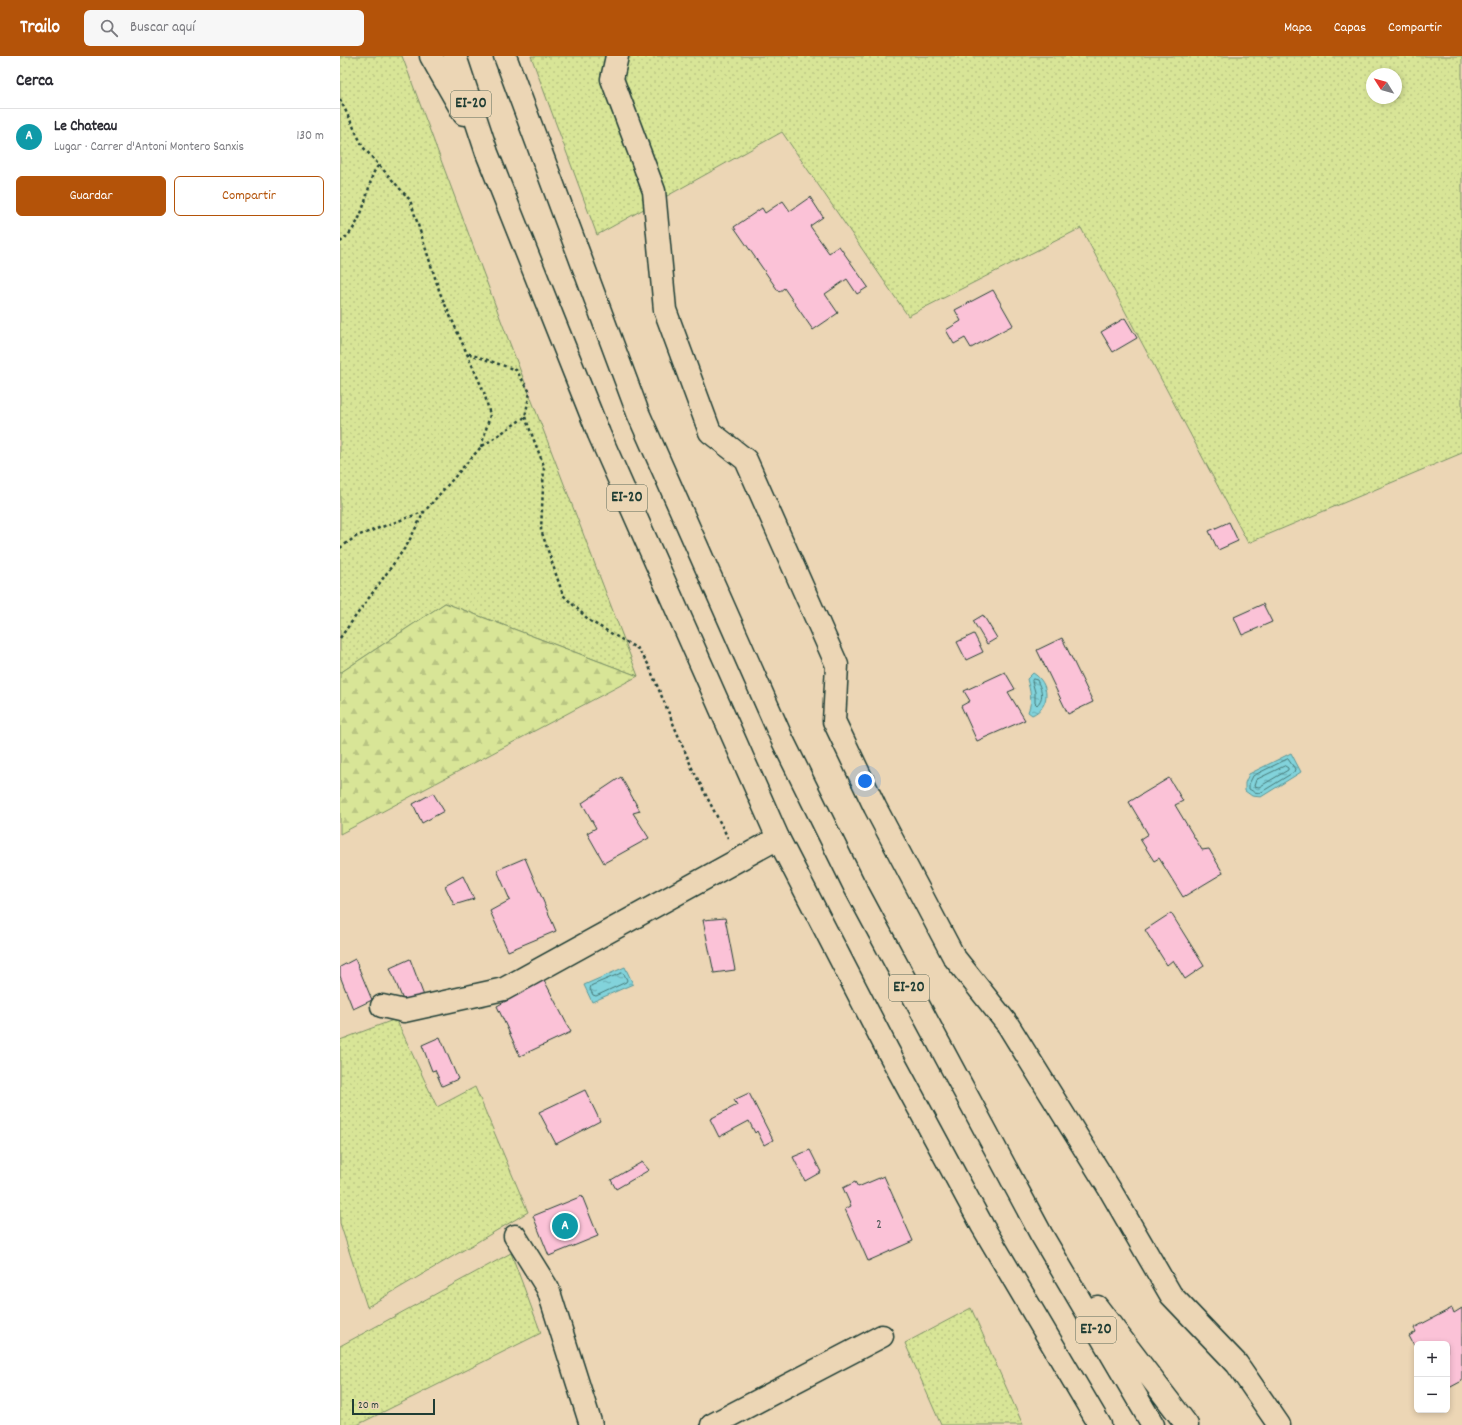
<!DOCTYPE html>
<html lang="es">
<meta charset="utf-8">
<style>
:root{--surface:#fff;--page:#f7f7f7;--text:#2b2b33;--muted:#7c7c81;--line:#e1e1e2;--accent:#b45309}
body{margin:0;font-family:Dekko,sans-serif;background:var(--page);color:var(--text)}
.controls{position:absolute;right:12px;bottom:12px;display:grid;overflow:hidden;border-radius:6px;box-shadow:0 2px 6px #0003}
.controls button{width:36px;height:36px;display:grid;place-items:center;padding:0;border:0;border-bottom:1px solid var(--line);background:var(--surface);color:var(--text);font:20px sans-serif}
.compass{position:absolute;left:1026px;top:12px;width:36px;height:36px;border-radius:50%;background:var(--surface);box-shadow:0 2px 6px #0003;rotate:307deg}
.scale{position:absolute;left:12px;bottom:10px;width:83px;box-sizing:border-box;padding-left:4px;border:2px solid #1f3d34;border-top:0;font-size:11px;line-height:14px;white-space:nowrap;color:#1f3d34;-webkit-text-stroke:3px #ecd6b5;paint-order:stroke}
.you{position:absolute;left:525px;top:725px;width:14px;height:14px;margin:-10px;border:3px solid #fff;border-radius:50%;background:#1a73e8;box-shadow:0 0 0 6px #1a73e833}
.badge{display:grid;place-items:center;width:26px;height:26px;border-radius:50%;background:var(--accent);color:#fff;font-size:13px;font-weight:700}
.pin{position:absolute;translate:-50% -50%;border:2px solid #fff;box-shadow:0 1px 4px #0006}
.list{margin:0;padding:0;list-style:none}
h2{display:flex;justify-content:space-between;align-items:center;height:52px;margin:0;padding:0 16px;font-size:17px}
h2 small{font-size:13px;font-weight:400;color:var(--muted)}
.list li{display:grid;grid-template-columns:26px 1fr auto;gap:12px;align-items:center;box-sizing:border-box;height:56px;padding:0 16px;border-top:1px solid var(--line)}
.list b{display:block;font-size:15px;white-space:nowrap}
.list p{margin:0;font-size:13px;white-space:nowrap;color:var(--muted)}
.list em{font-size:13px;font-style:normal;color:var(--muted)}
.actions{display:flex;gap:8px;padding:12px 16px}
.actions a{flex:1;padding:9px 0;border:1px solid var(--accent);border-radius:6px;text-align:center;font-size:14px;color:var(--accent)}
.actions .main{background:var(--accent);color:#fff}
.icon{flex:none;width:22px;height:22px;fill:none;stroke:currentColor;stroke-width:2;stroke-linecap:round;stroke-linejoin:round}
.map{position:relative;flex:none;width:1122px;height:1369px;overflow:hidden}
header{display:flex;align-items:center;gap:24px;box-sizing:border-box;height:56px;padding:0 20px;background:var(--accent);color:#fff}
header strong{font-size:19px}
nav{display:flex;gap:22px;margin-inline-start:auto;font-size:14px}
.search{width:280px;height:36px;background:var(--page);display:flex;align-items:center;gap:10px;box-sizing:border-box;padding:0 14px;border-radius:6px;color:var(--muted);font-size:15px}
main{display:flex}
aside{flex:1;background:var(--surface)}
.map>svg:first-child{display:block}
.grass{fill:url(#grass-dots);stroke:#7c9166;fill-rule:evenodd}
.forest{fill:url(#forest-firs);stroke:#7c9166}
.water{fill:url(#water-ripples);stroke:#5a9798}
.lines{fill:none;stroke-linecap:round;stroke-linejoin:round}
.shore{stroke:#477977;stroke-width:1}
.building{fill:#fbc2d7;stroke:#1f3d34}
.minor-casing{stroke:#1f3d34;stroke-width:25}
.highway-casing{stroke:#1f3d34;stroke-width:25}
.path{stroke:#1f3d34;stroke-width:2.5;stroke-dasharray:3 3;stroke-linecap:butt}
.minor{stroke:#ecd6b5;stroke-width:22}
.highway{stroke:#ecd6b5;stroke-width:22}
.labels{text-anchor:middle;dominant-baseline:central;stroke-width:4;stroke-linejoin:round;paint-order:stroke}
.number-label{font-size:14px;fill:#565e5d}
.shield{fill:#ecd6b5;stroke:#5c6b5b;stroke-width:1}
.shield-label{font-size:15px;font-weight:bold;fill:#1f3d34}
</style>
<header>
<strong>Trailo</strong>
<div class="search"><svg class="icon" aria-label="search" viewBox="0 0 24 24"><circle cx="10" cy="10" r="6"/><path d="M15 15l6 6"/></svg>Buscar aquí</div>
<nav><a>Mapa</a><a>Capas</a><a>Compartir</a></nav>
</header>
<main>
<aside>
<h2>Cerca<small></small></h2>
<ul class="list">
<li><span class="badge" style="background:#0f9aa8">A</span><div><b>Le Chateau</b><p>Lugar · Carrer d'Antoni Montero Sanxis</p></div><em>130 m</em></li>
</ul>
<div class="actions"><a class="main">Guardar</a><a>Compartir</a></div>
</aside>
<div class="map">
<svg width="1122" height="1369" viewBox="0 0 1122 1369">
<defs>
<pattern id="grass-dots" width="8" height="8" patternUnits="userSpaceOnUse"><rect width="8" height="8" fill="#d8e597"/><path d="M2 2h.1M6 6h.1" fill="none" stroke="#b9c583" stroke-width="1.8" stroke-linecap="round"/></pattern>
<pattern id="forest-firs" width="22" height="20" patternUnits="userSpaceOnUse"><rect width="22" height="20" fill="#d8e597"/><path d="M5 1l3.5 6h-7zM16 11l3.5 6h-7z" fill="#b9c583"/></pattern>
<pattern id="water-ripples" width="26" height="14" patternUnits="userSpaceOnUse"><rect width="26" height="14" fill="#82d3db"/><path d="M2 4q2-2 4 0t4 0M15 11q2-2 4 0t4 0" fill="none" stroke="#6aacb2"/></pattern>
</defs>
<rect width="100%" height="100%" fill="#ecd6b5"/>
<filter id="ink" filterUnits="userSpaceOnUse"><feTurbulence type="fractalNoise" baseFrequency=".025" numOctaves="2"/><feDisplacementMap in="SourceGraphic" scale="8" xChannelSelector="R" yChannelSelector="G"/><feConvolveMatrix kernelMatrix="1 2 1 2 8 2 1 2 1" color-interpolation-filters="sRGB"/></filter>
<g filter="url(#ink)">
<!-- grass -->
<path class="grass" d="M0,0H62L162,267L298,620L105,547L0,617Z
M191,0H1122V397L908,487L741,172L568,260L442,76L257,179ZM1032,18H1056V42H1032Z
M56,963L97,1051L135,1031L188,1156L27,1251L0,1167V984Z
M171,1197L201,1277L17,1369H0V1290Z
M631,1252L683,1369H601L565,1287Z"/>
<!-- forest -->
<path class="forest" d="M105,547L298,620L0,778V617Z"/>
<!-- water -->
<path class="water" d="M693,617C710,627 711,651 692,659L688,656C693,644 690,635 687,623Z
M951,697L961,716L921,741L912,740L905,735V727L909,718Z
M285,911L293,928L252,946L244,929Z"/>
<g class="lines">
<!-- shore -->
<path class="shore" d="M693,623L697,624C701,633 705,641 697,649L695,647V636L692,625Z
M948,703L955,713L954,716L920,737L914,736L909,733V728L913,720Z
M945,710L948,712V714L919,731L914,730L916,724Z
M282,917L284,918L287,924L286,926L256,940L253,939L250,933L251,930Z"/>
</g>
<!-- building -->
<path class="building" d="M470,141L483,161L470,170L489,197L499,190L528,231L517,238L507,223L485,238L498,257L473,274L444,232L439,236L394,171L422,152L425,157L443,145L450,155Z
M653,234L673,269L631,292L625,282L614,288L606,274L621,265L615,254Z
M785,262L797,282L773,296L761,276Z
M889,466L898,485L878,494L869,475Z
M923,548L932,566L902,579L894,561Z
M643,559L657,582L647,588L633,565Z
M634,578L643,596L626,604L617,586Z
M722,582L753,646L728,658L697,594Z
M665,616L675,633L668,636L685,664L637,685L621,650L630,645L624,635Z
M281,721L300,755L293,757L309,782L264,807L247,777L256,772L242,747Z
M829,722L843,745L835,749L862,794L869,793L883,817L843,841L819,802L814,805L800,783L808,778L789,746Z
M93,737L104,755L82,767L73,748Z
M185,802L216,875L168,895L150,855L170,844L157,814Z
M123,820L134,843L114,849L105,830Z
M831,857L864,910L845,923L833,904L827,909L805,874Z
M385,862L395,914L374,917L363,864Z
M15,903L32,944L13,953L0,920V911Z
M70,903L84,940L63,944L50,912Z
M204,924L231,976L180,1000L157,950Z
M100,981L118,1023L102,1030L95,1014L92,1015L82,989Z
M245,1034L260,1065L216,1088L199,1056Z
M409,1037L433,1084L424,1089L417,1075L415,1077L409,1065L379,1081L370,1063L397,1049L394,1044Z
M470,1094L481,1116L465,1125L453,1101Z
M302,1106L309,1114L276,1133L271,1124Z
M544,1120L573,1185L528,1205L505,1153L511,1150L503,1132L515,1126L518,1131Z
M242,1140L258,1180L209,1200L193,1160Z
M1112,1252L1114,1257L1122,1252V1325L1107,1333V1288H1077L1076,1293L1069,1280L1076,1276L1074,1272Z"/>
<g class="lines">
<!-- minor casing -->
<g class="minor-casing">
<path id="minor" d="M277,0L272,23L314,135L325,254L370,376L406,404L497,609L494,665L535,751L614,901L668,969L769,1132L831,1239L897,1308L939,1369
M42,950L64,955L164,933L438,782
M175,1180L208,1233L251,1369
M372,1369L542,1280"/>
</g>
<!-- highway casing -->
<g class="highway-casing">
<path id="highway" d="M91,0L124,58
M115,0L147,97L259,378L438,782L548,995L643,1171L760,1369
M165,0L298,357L442,683L514,829L701,1178L813,1369
M757,1251L847,1369"/>
</g>
<!-- path -->
<path class="path" d="M0,43L23,91L70,144L100,237L144,336L150,359L141,391
M0,186C17,174 23,154 28,135C31,125 32,116 39,109
M185,361L204,410L201,474L223,539L250,565L298,593L308,608L352,712L388,782
M0,492L17,480L83,456
M0,582L67,489L84,456L141,391L185,361L190,336L176,314L127,297"/>
<!-- minor -->
<use href="#minor" class="minor"/>
<!-- highway -->
<use href="#highway" class="highway"/>
</g>
</g>
<g class="labels">
<!-- number labels -->
<g class="number-label">
<text x="539" y="1169">2</text>
</g>
<!-- shield labels -->
<g class="shield">
<rect x="111" y="35" width="40" height="26" rx="3"/>
<rect x="267" y="429" width="40" height="26" rx="3"/>
<rect x="549" y="919" width="40" height="26" rx="3"/>
<rect x="736" y="1261" width="40" height="26" rx="3"/>
</g>
<g class="shield-label">
<text x="131" y="48">EI-20</text>
<text x="287" y="442">EI-20</text>
<text x="569" y="932">EI-20</text>
<text x="756" y="1274">EI-20</text>
</g>
</g>
</svg>
<div class="controls">
<button>+</button>
<button>−</button>
</div>
<svg class="compass" viewBox="-18 -18 36 36"><path d="M0-13l5 13h-10z" fill="#e53935"/><path d="M0 13l5-13h-10z" fill="#7c7c81"/></svg>
<div class="scale">20 m</div>
<div class="you"></div>
<div class="pin badge" style="left:225px;top:1170px;background:#0f9aa8">A</div>
</div>
</main>
